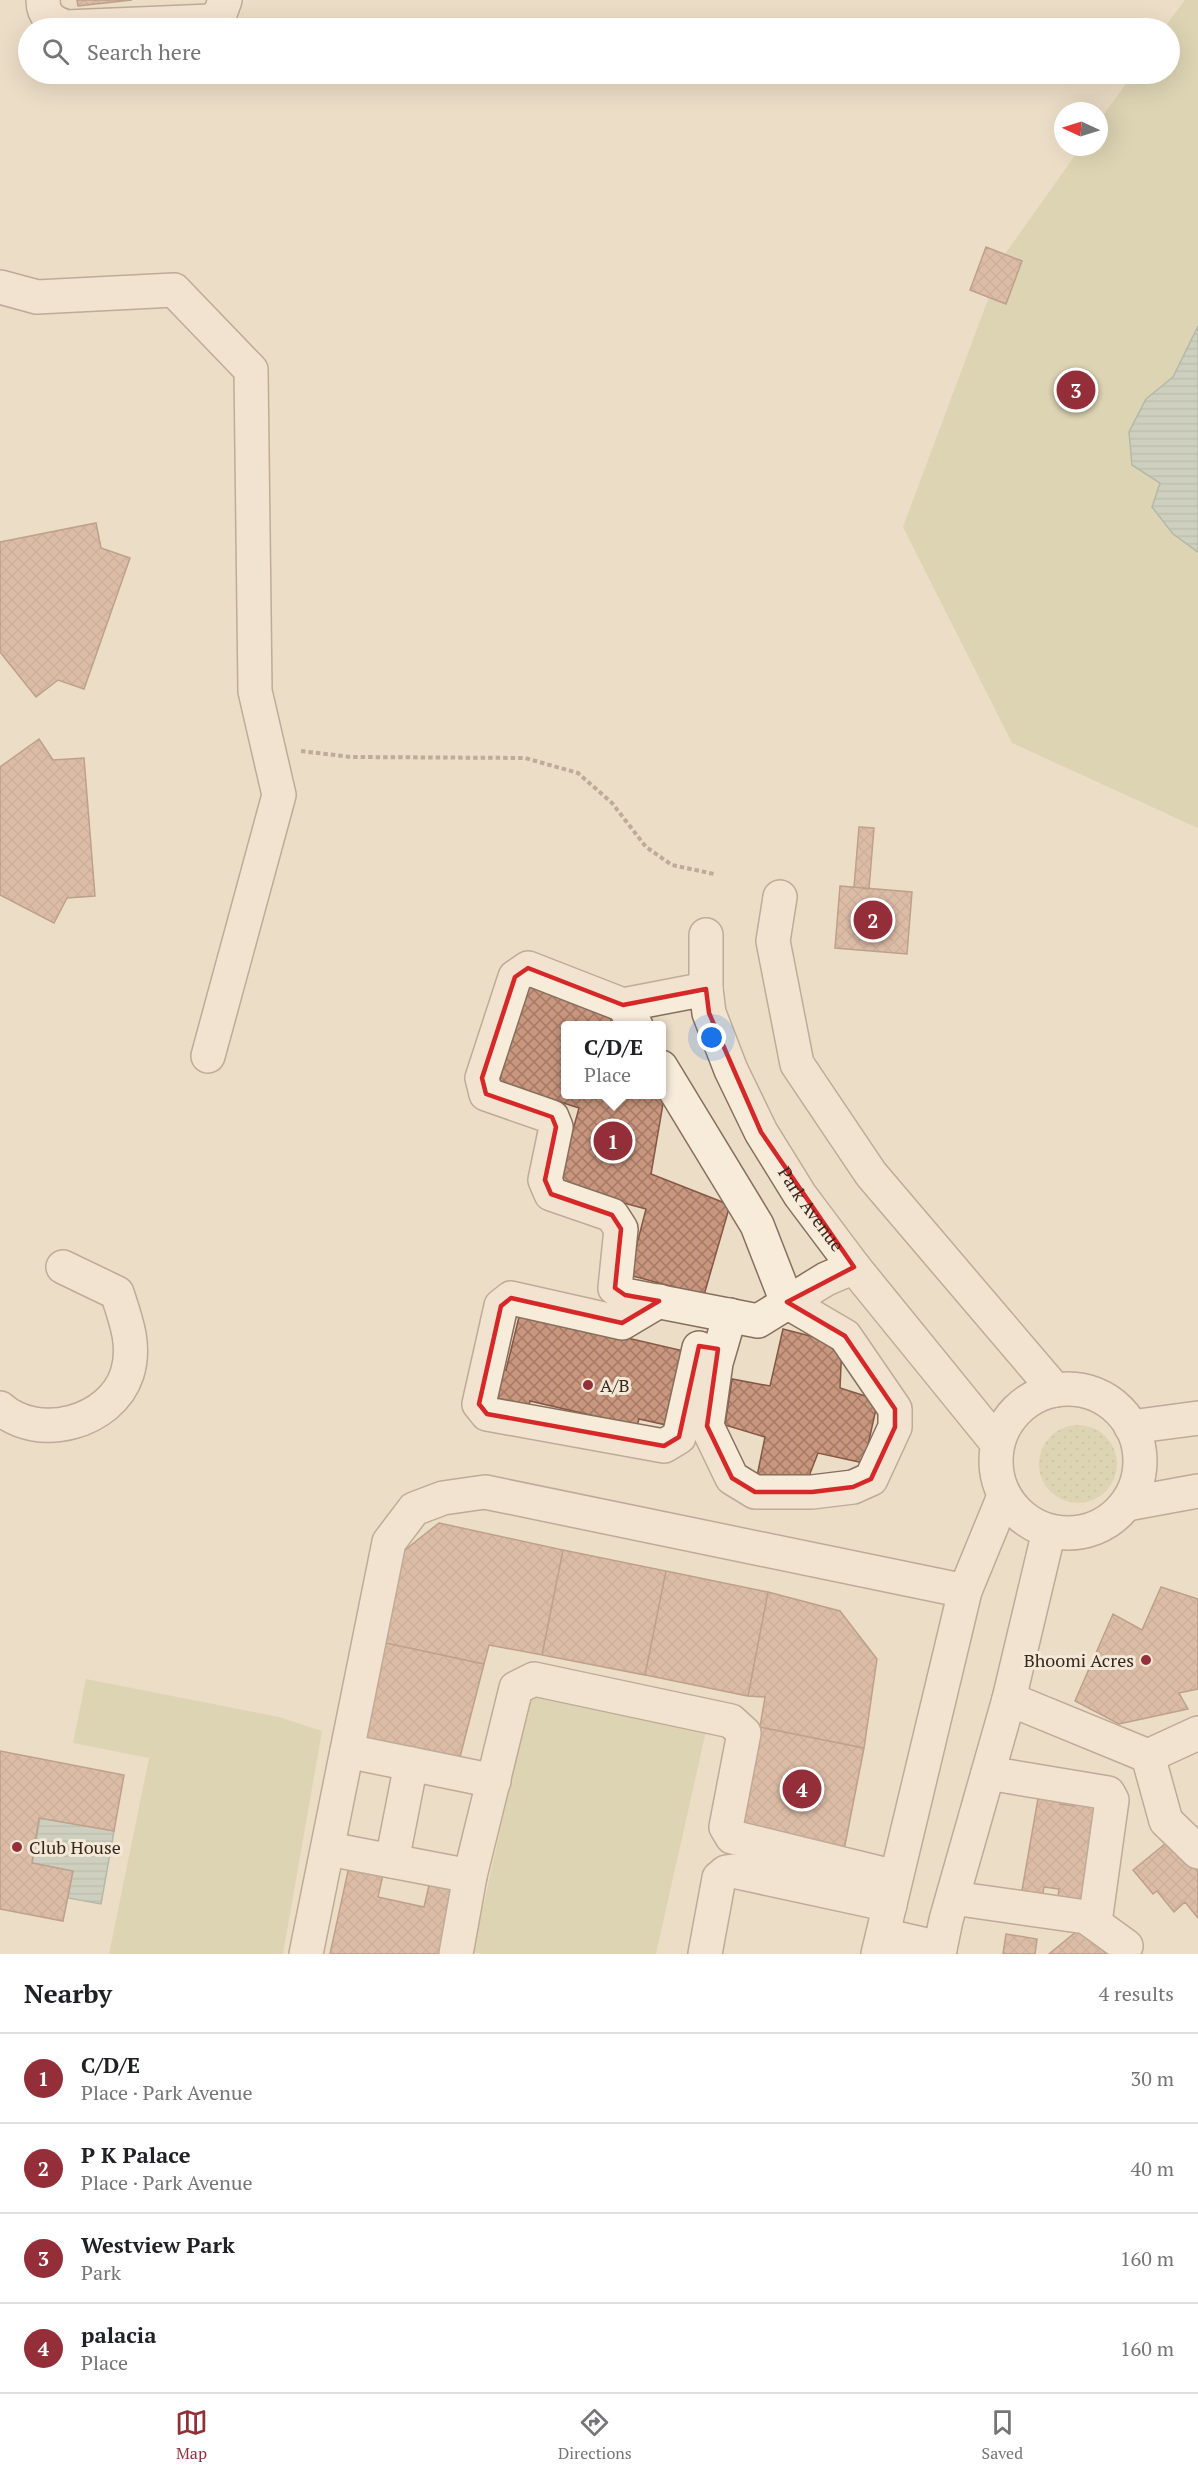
<!DOCTYPE html>
<meta charset="utf-8">
<style>
:root{--surface:#fff;--page:#f2f2f2;--text:#202124;--muted:#757577;--line:#e0e0e0;--accent:#942f3a}
body{margin:0;font-family:"PT Serif",serif;background:var(--page);color:var(--text)}
.compass{position:absolute;left:1054px;top:102px;width:54px;height:54px;border-radius:50%;background:var(--surface);box-shadow:0 6px 24px #0002;rotate:274deg}
.you{position:absolute;left:712px;top:1038px;width:21px;height:21px;margin:-15px;border:4px solid #fff;border-radius:50%;background:#1a73e8;box-shadow:0 0 0 9px #1a73e833}
.badge{display:grid;place-items:center;width:39px;height:39px;border-radius:50%;background:var(--accent);color:#fff;font-size:20px;font-weight:700}
.pin{position:absolute;translate:-50% -50%;border:3px solid #fff;box-shadow:0 2px 6px #0006}
.popup{position:absolute;left:561px;top:1021px;width:105px;height:78px;box-sizing:border-box;display:grid;place-content:center;border-radius:6px;background:var(--surface);filter:drop-shadow(0 2px 4px #0005);font-size:20px;white-space:nowrap;color:var(--muted)}
.popup b{font-size:22px;color:var(--text)}
.popup::after{content:'';position:absolute;left:50%;top:100%;margin-left:-12px;border:12px solid transparent;border-top-color:var(--surface)}
.list{margin:0;padding:0;list-style:none}
h2{display:flex;justify-content:space-between;align-items:center;height:78px;margin:0;padding:0 24px;font-size:26px}
h2 small{font-size:20px;font-weight:400;color:var(--muted)}
.list li{display:grid;grid-template-columns:39px 1fr auto;gap:18px;align-items:center;box-sizing:border-box;height:90px;padding:0 24px;border-top:2px solid var(--line)}
.list b{display:block;font-size:22px;white-space:nowrap}
.list p{margin:0;font-size:20px;white-space:nowrap;color:var(--muted)}
.list em{font-size:20px;font-style:normal;color:var(--muted)}
.icon{flex:none;width:33px;height:33px;fill:none;stroke:currentColor;stroke-width:2;stroke-linecap:round;stroke-linejoin:round}
.map{position:relative;flex:none;width:1198px;height:1954px;overflow:hidden}
.search{position:absolute;background:var(--surface);box-shadow:0 6px 24px #0002;left:18px;right:18px;top:18px;height:66px;display:flex;align-items:center;gap:15px;box-sizing:border-box;padding:0 21px;border-radius:33px;color:var(--muted);font-size:22px}
.sheet{height:438px;background:var(--surface)}
nav{display:flex;justify-content:space-around;align-items:center;box-sizing:border-box;height:84px;border-top:2px solid var(--line);background:var(--surface);font-size:16px;color:var(--muted)}
nav a{display:grid;justify-items:center;gap:3px}
nav .on{color:var(--accent)}
.map>svg:first-child{display:block}
.grass{fill:url(#grass-dots)}
.park{fill:#caca9b}
.water{fill:url(#water-rules);stroke:#6e8f83;stroke-width:1.5}
.building{fill:url(#building-cross-hatch);stroke:#855744;stroke-width:1.5}
.lines{fill:none;stroke-linecap:round;stroke-linejoin:round}
.minor-casing{stroke:#876f5d;stroke-width:36}
.path{stroke:#876f5d;stroke-width:4;stroke-dasharray:4.5 3;stroke-linecap:butt}
.minor{stroke:#f7ebda;stroke-width:33}
.marked{fill:none;stroke:#d62828;stroke-width:4.5;stroke-linejoin:round}
.poi-dot{fill:#942f3a;stroke:#f4e8d6;stroke-width:2}
.labels{text-anchor:middle;dominant-baseline:central;stroke-width:6;stroke-linejoin:round;paint-order:stroke}
.street-label{font-size:18px;fill:#382920;stroke:#f4e8d6}
.poi-label{font-size:18px;fill:#382920;stroke:#f4e8d6;text-anchor:start}
</style>
<div class="map">
<svg width="1198" height="1954" viewBox="0 0 1198 1954">
<defs>
<pattern id="grass-dots" width="8" height="8" patternUnits="userSpaceOnUse" patternTransform="scale(1.5)"><rect width="8" height="8" fill="#caca9b"/><path d="M2 2h.1M6 6h.1" fill="none" stroke="#aeae85" stroke-width="1.8" stroke-linecap="round"/></pattern>
<pattern id="water-rules" width="6" height="5" patternUnits="userSpaceOnUse" patternTransform="scale(1.5)"><rect width="6" height="5" fill="#a8c0b7"/><path d="M0 2.5h6" fill="none" stroke="#8a9c94"/></pattern>
<pattern id="building-cross-hatch" width="8" height="8" patternUnits="userSpaceOnUse" patternTransform="scale(1.5)"><rect width="8" height="8" fill="#c9967e"/><path d="M0 0l8 8M0 8l8-8" fill="none" stroke="#a47a67"/></pattern>
</defs>
<rect width="100%" height="100%" fill="#ecddc6"/>
<!-- grass -->
<path class="grass" d="M1039 1464a39 39 0 1 1 78 0a39 39 0 1 1-78 0Z"/>
<!-- park -->
<path class="park" d="M1185,0H1198V828L1012,743L903,527L1005,254L1081,147H1099V121L1133,74H1170V28H1164Z
M86,1679L279,1717L322,1731L283,1954H109L149,1758L73,1743Z
M531,1691L706,1731L656,1954H483L473,1952Z"/>
<!-- water -->
<path class="water" d="M1198,326V552L1173,534L1152,507L1160,483L1132,465L1129,432L1146,399L1173,377Z
M40,1818L114,1831L101,1904L68,1898L72,1871L32,1863Z"/>
<!-- building -->
<path class="building" d="M77,0H132L78,6Z
M986,247L1022,261L1006,304L970,290Z
M96,523L101,548L130,558L84,689L58,680L36,697L0,652V542Z
M39,739L53,760L84,758L95,896L67,898L54,923L0,895V767Z
M859,827L874,828L869,889L854,887Z
M840,886L912,892L907,954L835,948Z
M526,985L615,1008L609,1026H565V1094H656L664,1098L651,1174L730,1205L704,1295L629,1275L646,1209L558,1185L579,1108L499,1082Z
M520,1313L688,1352L671,1426L639,1419L637,1426L530,1401L527,1413L492,1405L500,1368L506,1370Z
M783,1329L842,1344L840,1388L878,1400L864,1463L818,1453L804,1489L756,1481L765,1437L725,1425L732,1379L770,1386Z
M439,1523L563,1550L542,1655L489,1645L484,1664L381,1642L400,1554Z
M563,1550L666,1571L645,1675L542,1655Z
M666,1571L768,1592L748,1696L645,1675Z
M1161,1587L1198,1599V1689L1179,1693L1188,1709L1119,1724L1075,1701L1113,1614L1142,1630Z
M768,1592L840,1611L877,1659L864,1748L760,1727L765,1697L748,1696Z
M381,1642L484,1664L460,1757L362,1737Z
M760,1727L864,1748L844,1850L740,1830Z
M0,1751L124,1775L114,1831L39,1818L32,1863L73,1871L63,1921L0,1909Z
M1040,1787L1062,1791L1060,1804L1074,1806L1076,1793L1099,1797L1080,1907L1057,1902L1059,1889L1044,1887L1042,1900L1021,1896Z
M1171,1839L1198,1872V1918L1185,1902L1174,1912L1157,1891L1153,1894L1133,1870Z
M350,1862L384,1870L378,1897L424,1907L430,1881L457,1887L442,1954H330Z
M1083,1926L1106,1954H1049Z
M1006,1934L1037,1939L1035,1954H1003Z"/>
<g class="lines">
<!-- minor casing -->
<g class="minor-casing">
<g id="minor">
<path d="M43,0C43,16 52,22 66,27L211,21L220,14L225,0"/>
<path d="M0,287L37,297L174,290L251,370L255,691L279,795L208,1056"/>
<path d="M780,897L773,941L797,1064L871,1174L1055,1390"/>
<path id="s1" d="M706,935V989L709,1013L731,1070L761,1132L800,1195L854,1267L997,1443"/>
<path d="M623,1005L706,989"/>
<path d="M636,1026L623,1005L528,968L515,977L482,1078L486,1094L552,1117L556,1127L545,1180L551,1194L612,1215L621,1229L615,1288L625,1295L758,1321L826,1279L854,1267"/>
<path d="M661,1067L757,1225L787,1302L845,1336L895,1409V1427L871,1479L853,1487L812,1492H755L732,1478L707,1426L716,1363L730,1315"/>
<path d="M659,1301L622,1323L511,1298L501,1306L479,1404L487,1414L664,1446L679,1437L699,1348"/>
<circle cx="1068" cy="1461" r="72"/>
<path d="M0,1408C38,1442 111,1423 127,1374C136,1346 126,1320 117,1293L63,1267"/>
<path d="M1131,1427L1198,1418"/>
<path d="M1127,1504L1198,1491"/>
<path d="M1009,1699L1148,1756L1198,1733"/>
<path d="M347,1751L494,1781"/>
<path d="M1148,1756L1166,1821L1198,1852"/>
<path d="M988,1773L1108,1793L1112,1800L1095,1922"/>
<path d="M329,1849L470,1876L456,1954"/>
<path d="M392,1861L411,1764"/>
<path d="M470,1876L516,1688L534,1679L731,1721L744,1733L726,1827L732,1837L896,1877"/>
<path d="M953,1898L1086,1917L1126,1946"/>
<path d="M883,1935L940,1948"/>
<path d="M306,1954L389,1542L414,1509L443,1498L485,1492L965,1591"/>
<path d="M705,1954L719,1878L726,1872L733,1871L890,1905"/>
<path d="M878,1954L965,1591L1004,1496"/>
<path d="M939,1954L946,1920L1009,1699L1049,1531"/>
</g>
</g>
<!-- path -->
<path class="path" d="M301,751L351,757L525,758L578,773L612,803L646,847L672,865L714,874"/>
<!-- minor -->
<use href="#minor" class="minor"/>
</g>
<!-- marked area -->
<path d="M0 0H1198V1954H0ZM528,968L623,1005L706,989L709,1013L761,1132L854,1267L787,1302L845,1336L895,1409V1427L871,1479L853,1487L812,1492H755L732,1478L707,1426L718,1349L699,1346L679,1437L664,1446L487,1414L479,1404L501,1306L511,1298L622,1323L659,1301L625,1295L615,1288L621,1229L612,1215L551,1194L545,1180L556,1127L552,1117L486,1094L482,1078L515,977Z" fill="#ecddc6" fill-opacity=".55" fill-rule="evenodd"/>
<path class="marked" d="M528,968L623,1005L706,989L709,1013L761,1132L854,1267L787,1302L845,1336L895,1409V1427L871,1479L853,1487L812,1492H755L732,1478L707,1426L718,1349L699,1346L679,1437L664,1446L487,1414L479,1404L501,1306L511,1298L622,1323L659,1301L625,1295L615,1288L621,1229L612,1215L551,1194L545,1180L556,1127L552,1117L486,1094L482,1078L515,977Z"/>
<!-- markers -->
<g class="poi-dot">
<circle cx="588" cy="1385" r="6"/>
<circle cx="1146" cy="1660" r="6"/>
<circle cx="17" cy="1847" r="6"/>
</g>
<g class="labels">
<!-- street labels -->
<g class="street-label">
<text stroke="none"><textPath href="#s1" startOffset="300">Park Avenue</textPath></text>
</g>
<!-- poi labels -->
<g class="poi-label">
<text x="600" y="1385">A/B</text>
<text x="1134" y="1660" text-anchor="end">Bhoomi Acres</text>
<text x="29" y="1847">Club House</text>
</g>
</g>
</svg>
<svg class="compass" viewBox="-18 -18 36 36"><path d="M0-13l5 13h-10z" fill="#e53935"/><path d="M0 13l5-13h-10z" fill="#757577"/></svg>
<div class="you"></div>
<div class="pin badge" style="left:613px;top:1141px">1</div>
<div class="popup"><b>C/D/E</b>Place</div>
<div class="pin badge" style="left:873px;top:920px">2</div>
<div class="pin badge" style="left:1076px;top:390px">3</div>
<div class="pin badge" style="left:802px;top:1789px">4</div>
<div class="search"><svg class="icon" aria-label="search" viewBox="0 0 24 24"><circle cx="10" cy="10" r="6"/><path d="M15 15l6 6"/></svg>Search here</div>
</div>
<section class="sheet">
<h2>Nearby<small>4 results</small></h2>
<ul class="list">
<li><span class="badge">1</span><div><b>C/D/E</b><p>Place · Park Avenue</p></div><em>30 m</em></li>
<li><span class="badge">2</span><div><b>P K Palace</b><p>Place · Park Avenue</p></div><em>40 m</em></li>
<li><span class="badge">3</span><div><b>Westview Park</b><p>Park</p></div><em>160 m</em></li>
<li><span class="badge">4</span><div><b>palacia</b><p>Place</p></div><em>160 m</em></li>
</ul>
</section>
<nav>
<a class="on"><svg class="icon" aria-label="map" viewBox="0 0 24 24"><path d="M3 6l6-2 6 2 6-2v14l-6 2-6-2-6 2zM9 4v14M15 6v14"/></svg>Map</a>
<a><svg class="icon" aria-label="directions" viewBox="0 0 24 24"><path d="M12 3l9 9-9 9-9-9zM9 14v-3h6M13 9l2 2-2 2"/></svg>Directions</a>
<a><svg class="icon" aria-label="saved" viewBox="0 0 24 24"><path d="M7 4h10v16l-5-4-5 4z"/></svg>Saved</a>
</nav>
